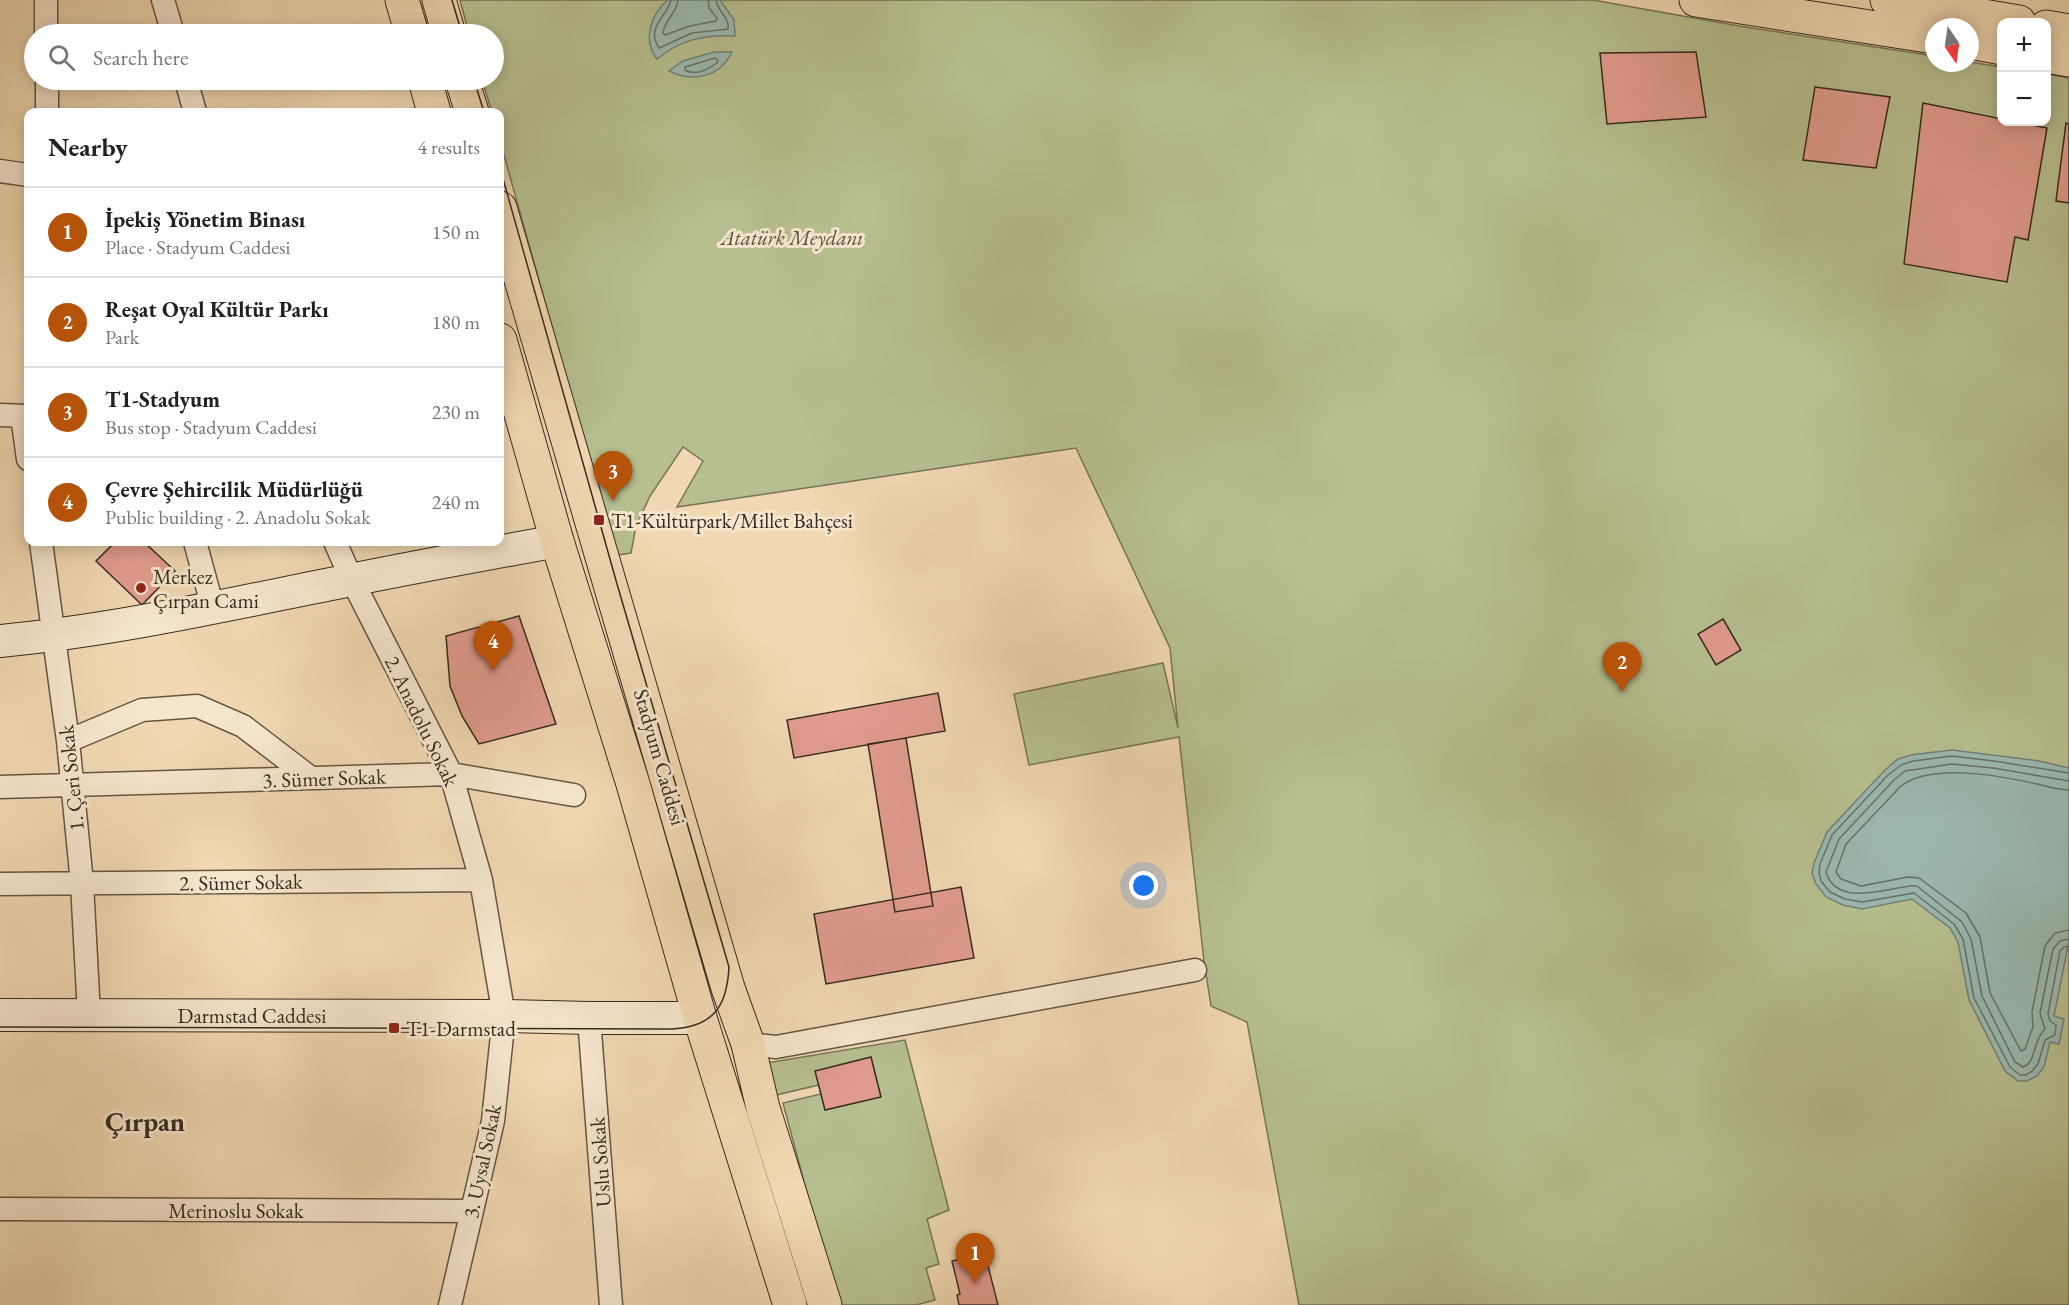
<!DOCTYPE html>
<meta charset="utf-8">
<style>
:root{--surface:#fff;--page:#f2f2f2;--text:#202124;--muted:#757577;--line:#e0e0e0;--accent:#b45309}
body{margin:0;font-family:"EB Garamond",serif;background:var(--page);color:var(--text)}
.controls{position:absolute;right:18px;top:18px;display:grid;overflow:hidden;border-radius:12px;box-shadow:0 3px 15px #0003}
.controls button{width:54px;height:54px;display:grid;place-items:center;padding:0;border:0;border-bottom:2px solid var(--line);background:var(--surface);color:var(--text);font:30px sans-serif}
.compass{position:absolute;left:1925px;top:18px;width:54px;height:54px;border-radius:50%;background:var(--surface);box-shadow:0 3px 15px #0003;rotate:167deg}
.you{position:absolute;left:1144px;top:886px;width:21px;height:21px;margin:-15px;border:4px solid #fff;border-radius:50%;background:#1a73e8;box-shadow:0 0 0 9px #1a73e833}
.badge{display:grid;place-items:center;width:39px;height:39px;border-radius:50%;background:var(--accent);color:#fff;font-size:20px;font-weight:700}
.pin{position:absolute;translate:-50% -50px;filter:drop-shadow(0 2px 3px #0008)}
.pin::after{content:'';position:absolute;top:32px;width:21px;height:18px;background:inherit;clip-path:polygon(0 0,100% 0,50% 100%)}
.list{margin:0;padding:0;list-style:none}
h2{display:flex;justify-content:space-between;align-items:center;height:78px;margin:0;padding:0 24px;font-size:26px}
h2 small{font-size:20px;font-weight:400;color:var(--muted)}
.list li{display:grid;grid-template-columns:39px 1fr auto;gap:18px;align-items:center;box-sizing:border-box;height:90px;padding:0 24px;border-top:2px solid var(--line)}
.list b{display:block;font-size:22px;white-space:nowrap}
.list p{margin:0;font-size:20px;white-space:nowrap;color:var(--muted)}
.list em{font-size:20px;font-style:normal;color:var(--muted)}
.icon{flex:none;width:33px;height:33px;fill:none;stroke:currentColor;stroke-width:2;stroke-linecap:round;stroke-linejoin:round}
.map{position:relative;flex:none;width:2069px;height:1305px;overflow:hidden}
.search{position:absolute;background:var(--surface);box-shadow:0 3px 15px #0003;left:24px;top:24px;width:480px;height:66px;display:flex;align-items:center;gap:15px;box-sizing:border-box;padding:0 21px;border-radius:33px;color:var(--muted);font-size:22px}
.panel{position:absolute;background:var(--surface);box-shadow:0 3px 15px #0003;left:24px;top:108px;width:480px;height:438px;border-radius:12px}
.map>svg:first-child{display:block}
.green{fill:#b7bf8f;stroke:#767558;stroke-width:1.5}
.water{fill:#9bb9b0;stroke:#738076;stroke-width:1.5}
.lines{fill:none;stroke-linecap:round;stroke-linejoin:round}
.shore{stroke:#687268;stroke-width:1.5}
.building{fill:#e19c8d;stroke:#362b20;stroke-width:1.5}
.street-casing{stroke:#655644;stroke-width:25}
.secondary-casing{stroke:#362b20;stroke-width:34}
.primary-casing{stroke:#362b20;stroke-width:35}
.street{stroke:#f6e6cd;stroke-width:22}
.secondary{stroke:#f6e6cd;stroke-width:32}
.primary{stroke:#f1d8b2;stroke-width:33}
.tram{stroke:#362b20;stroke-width:1.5}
.poi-dot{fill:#8f2418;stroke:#f6e6cd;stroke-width:2}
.labels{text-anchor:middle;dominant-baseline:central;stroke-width:6;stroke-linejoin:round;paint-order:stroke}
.park-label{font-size:21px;font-style:italic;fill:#56503c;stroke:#f6e6cd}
.poi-label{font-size:21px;fill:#362b20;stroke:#f6e6cd;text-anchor:start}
.street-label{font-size:21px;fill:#362b20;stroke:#f6e6cd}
.district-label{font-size:27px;font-weight:bold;fill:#362b20;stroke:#f6e6cd}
</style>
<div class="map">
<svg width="2069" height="1305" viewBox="0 0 2069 1305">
<rect width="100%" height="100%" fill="#f1d8b2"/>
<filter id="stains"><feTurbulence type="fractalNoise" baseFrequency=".00333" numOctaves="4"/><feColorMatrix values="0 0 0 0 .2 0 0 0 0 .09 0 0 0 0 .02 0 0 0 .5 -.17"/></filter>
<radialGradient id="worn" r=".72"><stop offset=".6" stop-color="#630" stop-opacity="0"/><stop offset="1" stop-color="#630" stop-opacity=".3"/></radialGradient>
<!-- green -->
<path class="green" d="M460,0H1593L1739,26L1934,56V63L1970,62L2001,67L2002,122H2046L2047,74L2069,78V1305H1299L1247,1022L1211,1006L1204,961L1179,737L1029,765L1014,694L1163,663L1178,728L1170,648L1076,448L677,507L703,461L683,447L650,496L636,526L631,553L618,555L605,516L500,141V112H492L482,80H494V34H469Z
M905,1040L949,1210L927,1219L939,1264L926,1268L935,1300L916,1305H837L783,1103L821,1094L819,1085L776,1095L766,1063Z"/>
<!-- water -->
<path class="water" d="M668,0H720L734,20L735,36C705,34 680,40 657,59C642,40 651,14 668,0Z
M714,52H732C720,77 693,83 669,71L683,61Z
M1952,750L2039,761L2069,768V941L2054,1016L2064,1019L2059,1044L2050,1042L2044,1067L2037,1076L2027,1081H2018L2005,1071L1969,1000L1958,942L1950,928L1912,899L1862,909L1843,905L1826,897L1816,884L1812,873L1814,863L1827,832L1885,770L1898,759L1911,755Z"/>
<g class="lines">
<!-- shore -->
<path class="shore" d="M671,0C668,16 645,27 659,48L692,33L728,29C730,17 717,11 716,0
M678,0C677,13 665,19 663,33L665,35L690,26L716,21L717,18L709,8L708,0
M715,58L718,60L717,63C707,70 696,76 685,70V67Z
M2069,773L1994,761L1952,756L1913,761L1901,765L1888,775L1832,835L1820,864L1819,873L1821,881L1830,892L1845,899L1862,902L1914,893L1954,924L1963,939L1974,998L2010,1067L2020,1075H2026L2032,1071L2038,1064L2045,1040L2055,1035L2056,1025L2050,1021L2048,1014L2060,951L2064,947L2069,946
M2069,781L1993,768L1952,764L1905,771L1894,780L1839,839L1826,872C1836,907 1885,889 1910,886H1917L1962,922L1971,939L1982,996L2015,1062L2023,1067C2037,1062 2032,1041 2045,1029L2040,1013L2053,949L2060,941L2069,939
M2069,790C2058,790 2047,786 2037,784C2001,776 1930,762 1900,787L1846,844L1836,872L1841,879L1861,886L1908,877L1919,878L1966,913L1980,937L1990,993L2021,1051L2025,1049L2033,1027L2032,1012L2045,946L2055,933L2069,930"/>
</g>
<!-- building -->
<path class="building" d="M1696,52L1706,117L1607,124L1600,53Z
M1815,87L1890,97L1876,168L1803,160Z
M1923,103L2002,119V122H2016L2047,128L2028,240L2015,237L2007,282L1904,264Z
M2066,123L2069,124V203L2056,201Z
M115,542H144L175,571L142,605L96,561Z
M519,616L556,724L479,744L462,716L450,686L446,636Z
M1723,619L1741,650L1716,665L1698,634Z
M938,693L945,731L794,758L787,720Z
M906,738L933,906L895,912L868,744Z
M961,887L974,958L826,984L814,914Z
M871,1057L881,1097L825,1110L815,1071Z
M985,1254L998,1305H959L957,1295L960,1294L952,1261Z"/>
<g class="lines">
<!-- street casing -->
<g class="street-casing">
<path id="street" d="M46,0V34
M163,0L173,34
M47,80V112
M186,80L195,112
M0,171L28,175
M0,415L28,416
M22,416L28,459
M41,542L68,741L82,883L89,1015
M195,542L213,608
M335,542L352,580L451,774L481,880L504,1016L493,1121L450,1305
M68,741L142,710L197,706L243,726L311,778
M0,787L451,774L574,795
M0,884L481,880
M589,1018L611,1305
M748,1044L776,1047L1195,970
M0,1209L472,1211"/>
</g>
<!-- secondary casing -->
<g class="secondary-casing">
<path id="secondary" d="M0,641C118,630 234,603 351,580C419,566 488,554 557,541
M0,1015L504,1016L589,1018H700"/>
</g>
<!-- primary casing -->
<g class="primary-casing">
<path id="primary" d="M402,0L412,34
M439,0L449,34
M1696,0L1934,37
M1887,0L2019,22
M2046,27L2069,31
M1970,42L2002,48
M2046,56L2069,60
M425,80L434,112
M462,80L472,112
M500,208L728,988L748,1044L763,1108L825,1305
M500,340L557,541L633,784L700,1018L790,1305"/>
</g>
<!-- street -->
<use href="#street" class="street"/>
<!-- secondary -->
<use href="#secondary" class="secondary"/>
<!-- primary -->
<use href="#primary" class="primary"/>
<!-- tram -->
<path class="tram" d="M452,0L462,34
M474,80L484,112
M0,1027L671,1029C713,1027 727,1007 729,967L617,584L500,168"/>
</g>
<!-- markers -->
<g class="poi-dot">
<rect x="593" y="514" width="12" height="12" rx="3"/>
<circle cx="141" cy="588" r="6"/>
<rect x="388" y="1022" width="12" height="12" rx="3"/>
</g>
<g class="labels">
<!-- park labels -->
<g class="park-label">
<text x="792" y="237">Atatürk Meydanı</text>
</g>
<!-- poi labels -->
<g class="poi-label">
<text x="611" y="520">T1-Kültürpark/Millet Bahçesi</text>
<text x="153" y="576">Merkez<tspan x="153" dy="24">Çırpan Cami</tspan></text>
<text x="406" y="1028">T1-Darmstad</text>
</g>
<!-- street labels -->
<g class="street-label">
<text transform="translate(422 721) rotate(64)">2. Anadolu Sokak</text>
<text transform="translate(660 757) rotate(74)">Stadyum Caddesi</text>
<text transform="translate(71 778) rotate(-96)">1. Çeri Sokak</text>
<text transform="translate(324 778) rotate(-2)">3. Sümer Sokak</text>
<text transform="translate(241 882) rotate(-1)">2. Sümer Sokak</text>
<text x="252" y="1015">Darmstad Caddesi</text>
<text transform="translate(482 1161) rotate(-78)">3. Uysal Sokak</text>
<text transform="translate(600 1162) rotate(-94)">Uslu Sokak</text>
<text x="236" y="1210">Merinoslu Sokak</text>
</g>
<!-- district labels -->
<g class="district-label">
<text x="145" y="1121">Çırpan</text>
</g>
</g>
<rect width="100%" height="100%" filter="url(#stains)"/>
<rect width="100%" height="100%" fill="url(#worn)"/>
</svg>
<div class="controls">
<button>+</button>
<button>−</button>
</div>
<svg class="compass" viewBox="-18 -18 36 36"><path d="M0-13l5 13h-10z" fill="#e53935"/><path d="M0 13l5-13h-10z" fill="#757577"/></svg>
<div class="you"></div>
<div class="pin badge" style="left:975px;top:1283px">1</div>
<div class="pin badge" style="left:1622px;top:692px">2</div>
<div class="pin badge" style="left:613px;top:501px">3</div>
<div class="pin badge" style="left:493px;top:671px">4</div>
<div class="search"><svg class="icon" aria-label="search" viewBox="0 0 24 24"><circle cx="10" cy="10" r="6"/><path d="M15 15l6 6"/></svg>Search here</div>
<section class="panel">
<h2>Nearby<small>4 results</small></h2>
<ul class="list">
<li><span class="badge">1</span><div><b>İpekiş Yönetim Binası</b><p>Place · Stadyum Caddesi</p></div><em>150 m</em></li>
<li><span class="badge">2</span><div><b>Reşat Oyal Kültür Parkı</b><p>Park</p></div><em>180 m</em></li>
<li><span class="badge">3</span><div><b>T1-Stadyum</b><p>Bus stop · Stadyum Caddesi</p></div><em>230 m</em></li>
<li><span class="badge">4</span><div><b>Çevre Şehircilik Müdürlüğü</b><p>Public building · 2. Anadolu Sokak</p></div><em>240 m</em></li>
</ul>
</section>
</div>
